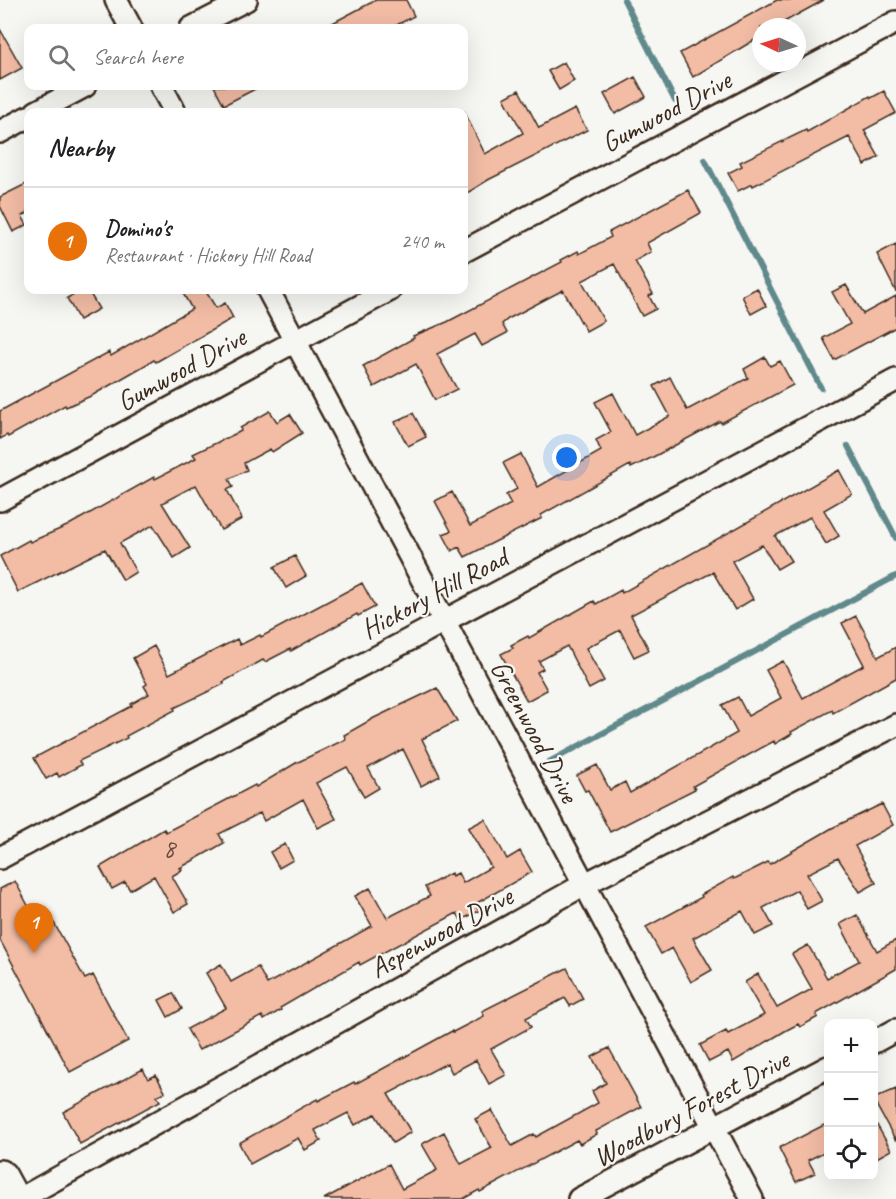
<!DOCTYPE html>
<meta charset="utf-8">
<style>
:root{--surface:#fff;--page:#f2f2f2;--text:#202124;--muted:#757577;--line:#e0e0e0;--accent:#d1495b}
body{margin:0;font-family:Caveat,sans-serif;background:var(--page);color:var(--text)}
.controls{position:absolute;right:18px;bottom:18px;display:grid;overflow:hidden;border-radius:12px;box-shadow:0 6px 24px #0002}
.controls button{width:54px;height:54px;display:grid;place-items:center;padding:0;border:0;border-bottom:2px solid var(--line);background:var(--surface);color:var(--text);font:30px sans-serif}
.compass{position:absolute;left:752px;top:18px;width:54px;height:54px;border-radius:50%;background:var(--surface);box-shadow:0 6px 24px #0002;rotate:274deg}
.you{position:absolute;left:567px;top:458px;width:21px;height:21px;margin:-15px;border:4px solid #fff;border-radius:50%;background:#1a73e8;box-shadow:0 0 0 9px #1a73e833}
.badge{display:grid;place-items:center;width:39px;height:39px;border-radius:50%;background:var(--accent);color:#fff;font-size:20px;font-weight:700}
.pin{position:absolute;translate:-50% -50px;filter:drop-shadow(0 2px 3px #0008)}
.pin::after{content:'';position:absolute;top:32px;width:21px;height:18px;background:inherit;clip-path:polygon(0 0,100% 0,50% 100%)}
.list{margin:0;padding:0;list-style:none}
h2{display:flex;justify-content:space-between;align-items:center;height:78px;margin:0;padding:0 24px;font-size:26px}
h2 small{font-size:20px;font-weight:400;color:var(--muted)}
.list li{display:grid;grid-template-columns:39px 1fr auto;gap:18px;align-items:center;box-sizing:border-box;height:108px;padding:0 24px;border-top:2px solid var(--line)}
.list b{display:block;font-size:22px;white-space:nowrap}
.list p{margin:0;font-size:20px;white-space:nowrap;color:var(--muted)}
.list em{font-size:20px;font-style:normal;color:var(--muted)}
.icon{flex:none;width:33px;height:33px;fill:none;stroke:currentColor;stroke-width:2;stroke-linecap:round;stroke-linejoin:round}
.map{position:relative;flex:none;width:896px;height:1199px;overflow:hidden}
.search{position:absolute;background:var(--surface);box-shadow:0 6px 24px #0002;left:24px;top:24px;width:444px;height:66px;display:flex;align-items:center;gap:15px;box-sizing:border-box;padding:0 21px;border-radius:12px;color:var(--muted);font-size:22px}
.panel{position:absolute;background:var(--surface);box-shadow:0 6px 24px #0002;left:24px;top:108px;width:444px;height:186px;border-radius:12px}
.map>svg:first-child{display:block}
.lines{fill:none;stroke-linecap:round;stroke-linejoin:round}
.stream{stroke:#60898b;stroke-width:6}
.building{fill:#f2bca5;stroke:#3b2a1e;stroke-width:1.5}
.street-casing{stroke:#3b2a1e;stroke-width:26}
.highway-casing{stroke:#3b2a1e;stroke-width:38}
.street{stroke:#f6f6f2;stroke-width:21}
.highway{stroke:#f6f6f2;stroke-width:33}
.labels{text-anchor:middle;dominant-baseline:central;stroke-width:4.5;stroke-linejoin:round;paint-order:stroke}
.number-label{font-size:26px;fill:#694e40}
.street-label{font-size:28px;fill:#3b2a1e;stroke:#f6f6f2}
</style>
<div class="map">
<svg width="896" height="1199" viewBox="0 0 896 1199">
<rect width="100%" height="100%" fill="#f6f6f2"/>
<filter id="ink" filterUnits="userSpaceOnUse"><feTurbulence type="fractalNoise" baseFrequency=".0167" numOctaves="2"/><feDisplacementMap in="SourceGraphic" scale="12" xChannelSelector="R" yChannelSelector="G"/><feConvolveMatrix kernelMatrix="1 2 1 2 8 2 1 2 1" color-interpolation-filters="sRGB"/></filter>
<g filter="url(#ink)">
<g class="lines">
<!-- stream -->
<path class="stream" d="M624,0L675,101
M705,160L821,388
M848,446L896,538
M549,762L896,576"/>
</g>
<!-- building -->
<path class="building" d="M376,0H406L414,16L391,28H323Z
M777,0H824L775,27H761V36L693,77L680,53Z
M0,29L22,68L0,80Z
M564,62L574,81L559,90L548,71Z
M635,77L646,97L615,114L604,94Z
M214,86H261L224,105Z
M519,90L539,128L575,109L587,130L488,180L464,195V111L485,154L523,133L504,98Z
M884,91L896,113L864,130L879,157L865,165L849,137L753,186L752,184L738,191L728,173L742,166L740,162L806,130L807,132L870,96L871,98Z
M28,183V213L22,216L27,225L13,232L0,206V197Z
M688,190L701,213L647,243L651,252L635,261L653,294L649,296L656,309L642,316L614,264L582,281L604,321L586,331L563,290L508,319L502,324L507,333L482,346L475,334L437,354L457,389L435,400L416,364L374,387L363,366L414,338L413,336L447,322L562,262L561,260L578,251L579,254L611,237L609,232Z
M896,244V292L877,254Z
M846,285L863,314L896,296V327L834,360L823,338L850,324L832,292Z
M757,288L766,306L751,314L742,296Z
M82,290H88L99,309L79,320L67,298Z
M181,290H205L216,308L225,303L233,318L156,362L154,360L93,395L66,407L65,405L8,437L7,435L0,439V411L109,352L111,356L192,309Z
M765,357L770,366L780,361L793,385L721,423L720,421L657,455L631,468L630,465L541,515L542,518L465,557L459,547L452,551L443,534L451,531L435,501L452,492L470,526L511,504L506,495L517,489L503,463L521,454L538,487L601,451L596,440L611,432L595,402L613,393L635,435L670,416L654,386L670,377L687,410L748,378L744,369Z
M270,411L277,422L290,414L302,433L272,452L270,449L244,463L247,470L229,479L233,487L227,490L242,519L221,530L196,485L162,503L190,548L174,558L153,525L120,543L136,572L123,580L105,549L18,592L0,556L29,540L30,542L67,526L154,477L155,479L196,458L193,454L241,431L240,428Z
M413,413L426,437L408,446L395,422Z
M839,470L852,494L824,510L839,536L826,544L810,517L775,536L791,561L777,569L762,545L732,561L753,599L735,610L713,572L631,615L649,650L634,657L620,630L586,648L604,681L589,689L567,646L539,661L543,669L537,672L547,690L527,701L501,654L513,648L511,645L528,636L529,638L594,601L596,604L621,590L622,593Z
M295,556L306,576L286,588L274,567Z
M362,583L375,607L358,616L357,614L291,651L290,649L265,662L263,660L223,682L224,684L174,708L175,710L126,736L127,738L79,761L81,765L59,777L57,773L46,779L34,758L132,706L131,704L149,694L144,686L147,684L133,658L154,646L169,674L237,639L240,645L260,635L261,637Z
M856,616L878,657L896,647V678L833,713L832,710L791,732L792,734L775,744L774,741L693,786L695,789L610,832L588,790L585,791L577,776L579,774L597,765L610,790L625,782L630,793L737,733L722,705L738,697L748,716L781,698L766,670L783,661L803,698L864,665L842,623Z
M437,688L457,721L422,739L440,776L421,786L403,749L368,768L379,788L364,797L347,767L316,783L336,819L318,828L303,799L264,821L260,813L219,834L224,843L180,868L182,870L172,876L188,904L174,912L154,876L130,890L125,882L112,889L100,867L164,829L166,832L255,785L256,787L296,763L346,739L344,735L374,718Z
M882,804L893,825L855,846L876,883L860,892L838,858L807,874L822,901L807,909L797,890L763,908L773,926L755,935L742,911L693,938L712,970L691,982L672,948L661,954L646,927L702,897L701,895L733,877L734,879L768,862L770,864L832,828Z
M485,819L507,859L520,851L532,872L475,904L479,911L461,920L457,913L360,965L359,962L280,1008L281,1010L264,1020L262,1016L199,1050L187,1029L226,1008L206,973L221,964L231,982L258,967L267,984L372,926L355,896L370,888L387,918L430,896L425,887L451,873L452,876L458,873L463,883L491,867L468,828Z
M285,844L293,860L279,868L270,852Z
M15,881L41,930L54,923L85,979L93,975L128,1041L70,1072L0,940V889Z
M857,915L877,951L896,940V969L816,1014L818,1017L800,1027L798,1024L785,1031L733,1062L728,1052L709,1062L700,1045L726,1031L728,1034L764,1015L745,982L758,974L777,1008L812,989L792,954L808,945L827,978L859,961L840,924Z
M567,968L583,999L570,1006L565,998L526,1018L531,1027L491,1049L506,1075L489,1084L476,1060L452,1073L447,1063L388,1094L411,1132L393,1143L375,1114L355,1125L348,1113L315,1130L321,1141L305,1150L298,1138L250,1164L239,1143L317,1099L318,1101L354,1082L355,1084L452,1031L453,1032L484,1016L482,1011Z
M173,993L182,1009L168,1017L159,1000Z
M609,1048L641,1107L596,1131L597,1134L580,1144L577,1140L480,1192L479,1190L463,1199H324L389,1164L402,1189L437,1170L422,1144L444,1132L461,1164L492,1148L475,1119L492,1110L512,1146L534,1134L536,1137L598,1103L592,1091L606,1083L592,1057Z
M143,1069L148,1079L156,1075L165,1092L157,1096L160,1101L80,1144L63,1112Z
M896,1089V1141L873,1099Z
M873,1118L891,1150L873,1160Z
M828,1123V1150L808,1160L815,1173L796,1182L779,1148Z"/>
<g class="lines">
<!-- street casing -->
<g class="street-casing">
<path id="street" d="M116,0L131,28
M191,28L246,0
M161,86L175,112
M36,112L85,86
M0,132L28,117
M464,251L896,22
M268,290L752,1199
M0,500L390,290
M0,858L896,380
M874,1042L896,1030
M20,1199L585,884L896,725
M579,1199L828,1067"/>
</g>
<!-- highway casing -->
<g class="highway-casing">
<path id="highway" d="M0,1177L12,1199"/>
</g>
<!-- street -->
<use href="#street" class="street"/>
<!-- highway -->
<use href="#highway" class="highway"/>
</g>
</g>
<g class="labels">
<!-- number labels -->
<g class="number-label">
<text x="169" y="848">8</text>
</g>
<!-- street labels -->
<g class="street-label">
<text transform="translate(666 111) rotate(-28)">Gumwood Drive</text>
<text transform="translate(181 369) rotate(-29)">Gumwood Drive</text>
<text transform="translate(434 593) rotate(-28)">Hickory Hill Road</text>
<text transform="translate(535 731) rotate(62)">Greenwood Drive</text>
<text transform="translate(441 932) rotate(-29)">Aspenwood Drive</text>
<text transform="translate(691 1108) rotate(-28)">Woodbury Forest Drive</text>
</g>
</g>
</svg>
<div class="controls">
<button>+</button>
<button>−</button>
<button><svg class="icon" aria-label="locate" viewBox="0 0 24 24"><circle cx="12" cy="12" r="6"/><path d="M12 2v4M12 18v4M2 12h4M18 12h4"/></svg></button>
</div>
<svg class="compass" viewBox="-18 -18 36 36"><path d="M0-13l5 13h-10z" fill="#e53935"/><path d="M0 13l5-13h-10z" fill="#757577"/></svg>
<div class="you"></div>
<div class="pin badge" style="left:34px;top:953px;background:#e8710a">1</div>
<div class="search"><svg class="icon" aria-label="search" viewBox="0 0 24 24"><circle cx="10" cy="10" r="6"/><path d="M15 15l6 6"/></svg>Search here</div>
<section class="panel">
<h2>Nearby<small></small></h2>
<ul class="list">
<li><span class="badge" style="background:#e8710a">1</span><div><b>Domino's</b><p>Restaurant · Hickory Hill Road</p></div><em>240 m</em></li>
</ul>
</section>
</div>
